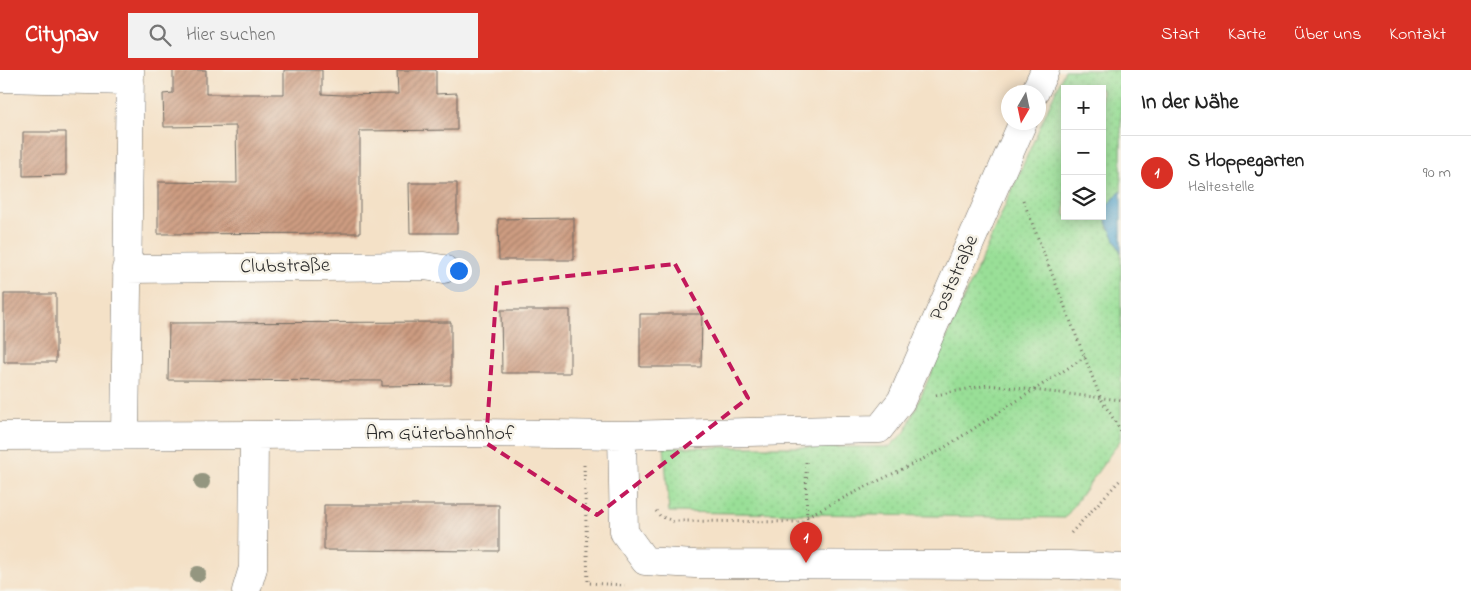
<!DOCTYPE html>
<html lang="de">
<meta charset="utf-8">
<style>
:root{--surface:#fff;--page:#f2f2f2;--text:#222;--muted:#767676;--line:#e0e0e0;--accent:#d93025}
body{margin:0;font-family:"Indie Flower",sans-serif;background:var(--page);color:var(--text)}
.controls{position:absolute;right:15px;top:15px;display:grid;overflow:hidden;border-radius:0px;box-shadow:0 2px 12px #0003}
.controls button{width:45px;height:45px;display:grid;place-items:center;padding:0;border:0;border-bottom:1px solid var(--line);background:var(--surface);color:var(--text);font:25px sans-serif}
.compass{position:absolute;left:1001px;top:15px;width:45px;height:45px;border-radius:50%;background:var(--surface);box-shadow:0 2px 12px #0003;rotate:189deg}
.you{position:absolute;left:458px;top:200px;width:18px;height:18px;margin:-12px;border:4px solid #fff;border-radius:50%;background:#1a73e8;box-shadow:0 0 0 8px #1a73e833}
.badge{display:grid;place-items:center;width:32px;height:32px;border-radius:50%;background:var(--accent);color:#fff;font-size:16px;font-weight:700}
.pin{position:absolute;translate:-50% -41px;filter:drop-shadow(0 1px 2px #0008)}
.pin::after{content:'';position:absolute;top:26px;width:18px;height:15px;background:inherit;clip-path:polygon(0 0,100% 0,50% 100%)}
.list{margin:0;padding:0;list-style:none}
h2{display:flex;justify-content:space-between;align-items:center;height:65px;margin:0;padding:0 20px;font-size:21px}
h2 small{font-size:16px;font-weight:400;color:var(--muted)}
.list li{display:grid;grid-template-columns:32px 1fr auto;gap:15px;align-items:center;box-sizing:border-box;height:75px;padding:0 20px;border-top:1px solid var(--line)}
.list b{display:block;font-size:19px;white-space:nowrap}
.list p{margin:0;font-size:16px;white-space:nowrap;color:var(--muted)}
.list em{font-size:16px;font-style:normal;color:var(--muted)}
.icon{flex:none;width:28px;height:28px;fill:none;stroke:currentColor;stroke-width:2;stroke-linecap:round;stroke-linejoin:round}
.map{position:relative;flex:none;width:1121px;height:521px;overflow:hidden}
header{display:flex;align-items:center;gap:30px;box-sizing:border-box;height:70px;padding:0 25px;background:var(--accent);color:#fff}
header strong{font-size:24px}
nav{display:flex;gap:28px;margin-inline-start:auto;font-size:18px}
.search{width:350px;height:45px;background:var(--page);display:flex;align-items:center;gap:12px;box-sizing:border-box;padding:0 18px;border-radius:0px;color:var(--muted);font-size:19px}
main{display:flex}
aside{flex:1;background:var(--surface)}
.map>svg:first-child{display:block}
.park{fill:url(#park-dots);stroke:#628561;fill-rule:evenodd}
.water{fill:#54a6cf;stroke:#40687d}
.building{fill:url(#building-hatch)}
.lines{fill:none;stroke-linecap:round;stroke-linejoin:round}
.minor-casing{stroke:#716b62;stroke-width:29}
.path{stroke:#716b62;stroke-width:3;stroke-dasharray:1 4;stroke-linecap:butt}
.minor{stroke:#fff;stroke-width:28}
.tree{fill:#949680}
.marked{fill:none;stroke:#c2185b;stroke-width:4;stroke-dasharray:10 6;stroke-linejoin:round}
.labels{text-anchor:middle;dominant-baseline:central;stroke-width:5;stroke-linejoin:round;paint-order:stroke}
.street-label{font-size:20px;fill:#2b2b2b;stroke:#f7f3e8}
</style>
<header>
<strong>Citynav</strong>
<div class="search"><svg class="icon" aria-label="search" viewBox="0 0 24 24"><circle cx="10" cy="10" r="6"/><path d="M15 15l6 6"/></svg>Hier suchen</div>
<nav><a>Start</a><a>Karte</a><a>Über uns</a><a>Kontakt</a></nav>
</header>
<main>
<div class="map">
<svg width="1121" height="521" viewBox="0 0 1121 521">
<defs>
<pattern id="park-dots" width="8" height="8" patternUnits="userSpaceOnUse" patternTransform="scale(1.25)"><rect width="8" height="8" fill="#99df97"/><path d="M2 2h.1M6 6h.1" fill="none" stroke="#84c082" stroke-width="1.8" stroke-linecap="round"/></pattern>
<pattern id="building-hatch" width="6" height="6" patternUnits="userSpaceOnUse" patternTransform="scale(1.25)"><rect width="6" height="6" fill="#cd9c81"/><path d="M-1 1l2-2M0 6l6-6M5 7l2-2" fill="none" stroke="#a77f6a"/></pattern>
</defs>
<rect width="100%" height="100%" fill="#f7f3e8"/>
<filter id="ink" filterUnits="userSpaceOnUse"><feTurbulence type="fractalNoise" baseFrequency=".02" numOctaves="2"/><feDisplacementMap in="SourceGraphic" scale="10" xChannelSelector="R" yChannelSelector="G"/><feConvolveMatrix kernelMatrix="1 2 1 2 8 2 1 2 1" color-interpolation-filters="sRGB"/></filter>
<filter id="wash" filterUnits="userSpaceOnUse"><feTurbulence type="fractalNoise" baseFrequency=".0096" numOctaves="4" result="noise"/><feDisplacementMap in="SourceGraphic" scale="20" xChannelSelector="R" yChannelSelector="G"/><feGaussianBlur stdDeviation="1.12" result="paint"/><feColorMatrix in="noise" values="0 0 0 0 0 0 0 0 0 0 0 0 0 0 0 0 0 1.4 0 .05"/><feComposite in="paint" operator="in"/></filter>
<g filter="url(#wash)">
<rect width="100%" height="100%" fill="#f4e1c7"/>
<!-- park -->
<path class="park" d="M1065,0H1121V121L1106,137L1105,148L1121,183V369L1065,448L669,442L664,377H889L905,362ZM1065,19H1102V146H1065Z"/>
<!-- water -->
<path class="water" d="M1121,121V183L1105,148L1106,137Z"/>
<g id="blocks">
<!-- building -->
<path class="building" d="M173,0H206V24H284V0H322V24L342,25L398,24L397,0H436V24L457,23V60L360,61V163L158,164V112L237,113L236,56L164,57L163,24L173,23Z
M23,62H66V105L23,106Z
M409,113H457V163H410Z
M574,148V190H499L498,149Z
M4,224H56V292H4Z
M501,240H570V303H502Z
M640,244H702L701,297H640Z
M451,252V315L382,316V311L168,310L169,253Z
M324,435H499V481L324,480Z"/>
</g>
</g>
<g filter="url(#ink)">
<use href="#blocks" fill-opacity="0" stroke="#716b62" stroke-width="1"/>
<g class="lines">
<!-- minor casing -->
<g class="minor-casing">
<path id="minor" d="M0,8L130,11
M1035,22L1045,0
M126,199L424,196L444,199
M125,365L130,0
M622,365L624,462L645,491L695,494L1069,495L1121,498
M0,366L254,365L477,363L622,365L879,359L901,331L1023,52
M246,521L253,498L254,365"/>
</g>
<!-- path -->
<path class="path" d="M1023,130L1101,329L1121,361
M936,325L988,315L1121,330
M806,392L807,463
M584,395L588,513L625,515
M656,441L660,446L673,451L807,452
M807,446L939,381L1085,287
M1071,463L1121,409"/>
<!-- minor -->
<use href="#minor" class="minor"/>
</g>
<!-- trees -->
<g class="tree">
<circle cx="202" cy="412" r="8"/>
<circle cx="198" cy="504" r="8"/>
</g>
</g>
<!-- marked area -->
<path class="marked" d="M675,194L748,328L597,445L486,373L497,214Z"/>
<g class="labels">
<!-- street labels -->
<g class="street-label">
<text transform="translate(285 197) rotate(-1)">Clubstraße</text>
<text transform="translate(955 208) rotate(-66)">Poststraße</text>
<text x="440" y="364">Am Güterbahnhof</text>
</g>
</g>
</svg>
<div class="controls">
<button>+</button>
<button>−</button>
<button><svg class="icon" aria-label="layers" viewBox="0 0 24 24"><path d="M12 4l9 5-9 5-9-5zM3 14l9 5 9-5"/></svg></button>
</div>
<svg class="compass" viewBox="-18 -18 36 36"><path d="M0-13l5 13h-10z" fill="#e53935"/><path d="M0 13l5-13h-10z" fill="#767676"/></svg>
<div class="you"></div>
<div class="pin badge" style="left:806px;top:493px">1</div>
</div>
<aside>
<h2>In der Nähe<small></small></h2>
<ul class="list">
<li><span class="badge">1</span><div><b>S Hoppegarten</b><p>Haltestelle</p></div><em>90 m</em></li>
</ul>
</aside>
</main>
